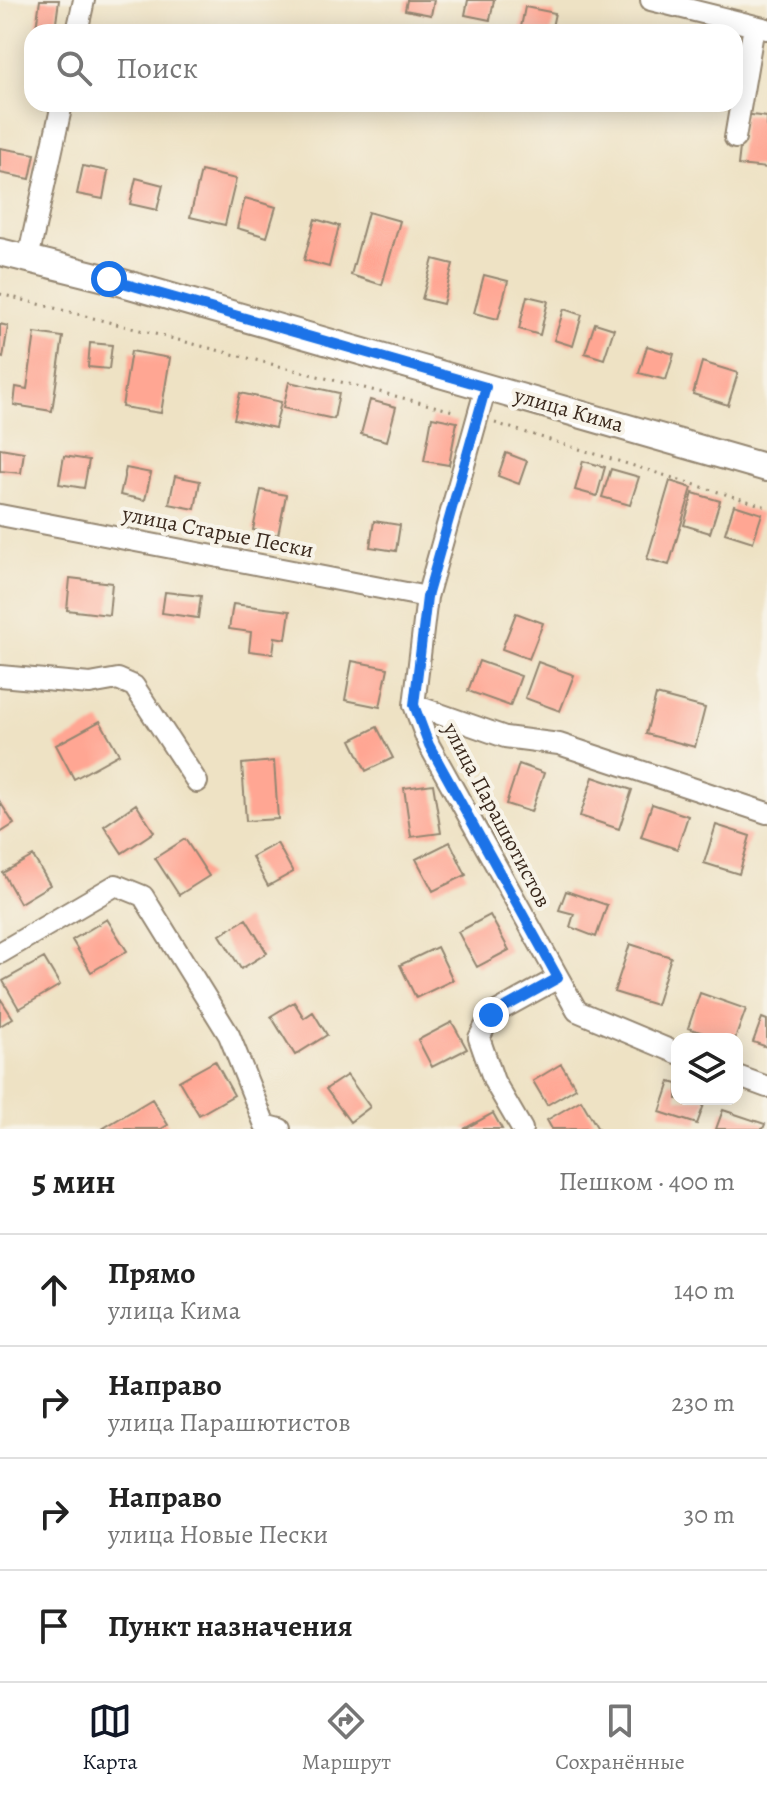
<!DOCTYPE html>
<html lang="ru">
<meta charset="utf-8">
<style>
:root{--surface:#fff;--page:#f6f6f6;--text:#222;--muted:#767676;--line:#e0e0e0;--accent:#111827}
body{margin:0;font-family:Alegreya,serif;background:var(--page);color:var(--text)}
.controls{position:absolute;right:24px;bottom:24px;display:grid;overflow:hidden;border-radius:16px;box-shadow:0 4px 20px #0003}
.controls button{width:72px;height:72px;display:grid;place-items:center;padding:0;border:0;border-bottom:2px solid var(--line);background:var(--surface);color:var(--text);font:40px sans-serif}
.stop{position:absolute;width:24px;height:24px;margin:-18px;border:6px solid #1a73e8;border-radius:50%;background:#fff}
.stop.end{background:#1a73e8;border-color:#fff;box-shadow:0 2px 8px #0008}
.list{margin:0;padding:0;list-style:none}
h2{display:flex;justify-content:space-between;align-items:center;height:104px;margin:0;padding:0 32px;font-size:34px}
h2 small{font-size:26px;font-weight:400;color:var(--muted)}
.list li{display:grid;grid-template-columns:52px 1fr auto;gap:24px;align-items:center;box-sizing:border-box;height:112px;padding:0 32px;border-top:2px solid var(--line)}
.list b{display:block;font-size:30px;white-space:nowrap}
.list p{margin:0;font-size:26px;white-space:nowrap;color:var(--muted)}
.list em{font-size:26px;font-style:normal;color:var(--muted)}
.icon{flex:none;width:44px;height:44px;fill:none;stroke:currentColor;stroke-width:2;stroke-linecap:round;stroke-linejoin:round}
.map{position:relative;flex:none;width:767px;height:1129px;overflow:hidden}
.search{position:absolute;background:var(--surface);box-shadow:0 4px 20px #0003;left:24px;right:24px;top:24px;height:88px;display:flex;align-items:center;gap:20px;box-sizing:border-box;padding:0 28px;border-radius:24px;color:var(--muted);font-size:30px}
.sheet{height:552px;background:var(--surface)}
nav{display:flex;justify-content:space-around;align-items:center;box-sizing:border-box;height:112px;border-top:2px solid var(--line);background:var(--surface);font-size:22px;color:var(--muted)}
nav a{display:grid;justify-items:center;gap:4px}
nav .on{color:var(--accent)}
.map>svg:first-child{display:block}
.building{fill:#ffa693}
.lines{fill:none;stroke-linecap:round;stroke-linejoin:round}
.minor-casing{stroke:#948671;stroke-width:24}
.major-casing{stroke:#948671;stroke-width:30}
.path{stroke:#948671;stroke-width:3;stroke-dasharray:2 6;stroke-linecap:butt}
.minor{stroke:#fff;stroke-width:20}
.major{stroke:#fff;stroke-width:26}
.route{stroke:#1a73e8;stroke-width:10}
.labels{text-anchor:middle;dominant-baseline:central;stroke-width:8;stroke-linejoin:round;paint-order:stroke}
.street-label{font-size:22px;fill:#3b2a1e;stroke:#f7f3e8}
</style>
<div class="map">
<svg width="767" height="1129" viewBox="0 0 767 1129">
<rect width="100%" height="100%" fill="#f7f3e8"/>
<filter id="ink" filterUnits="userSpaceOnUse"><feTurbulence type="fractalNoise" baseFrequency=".0125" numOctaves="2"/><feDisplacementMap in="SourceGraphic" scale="16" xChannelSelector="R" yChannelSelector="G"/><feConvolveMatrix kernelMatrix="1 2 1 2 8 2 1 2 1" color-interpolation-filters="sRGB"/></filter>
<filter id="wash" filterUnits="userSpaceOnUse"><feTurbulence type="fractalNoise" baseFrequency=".006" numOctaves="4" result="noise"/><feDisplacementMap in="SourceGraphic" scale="32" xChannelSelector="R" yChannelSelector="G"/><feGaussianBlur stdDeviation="1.8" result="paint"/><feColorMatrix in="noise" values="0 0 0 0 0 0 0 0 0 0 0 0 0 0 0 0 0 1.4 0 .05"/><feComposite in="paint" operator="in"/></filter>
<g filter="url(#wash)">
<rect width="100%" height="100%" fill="#eee2c4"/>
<g id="blocks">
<!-- building -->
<path class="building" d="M40,0H59L55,30L36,28Z
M407,0H434L431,15L405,10Z
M468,0H494L490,20L465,15Z
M525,7L555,13L551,32H520Z
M744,114L767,117V168L738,165Z
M0,148L35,154L30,179L0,173Z
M83,166L108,171L103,199L77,194Z
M201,171L236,179L225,225L190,217Z
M136,178L163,185L157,210L130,204Z
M245,198L276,207L267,237L237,228Z
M368,212L400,221L382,285L351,275Z
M315,219L339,226L329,267L304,260Z
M433,259L453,264L443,304L422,299Z
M484,275L508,281L498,319L474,313Z
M527,296L548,301L540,335L519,329Z
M564,309L582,315L573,346L554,340Z
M595,323L614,329L604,359L585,353Z
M0,324L8,326L3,358L0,357Z
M35,333L63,337L52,411L14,405L16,387L27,389Z
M90,343L112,345L109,369L88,367Z
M647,346L674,354L666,380L639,373Z
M131,351L170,358L161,413L122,407Z
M702,362L738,373L728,405L693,394Z
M289,382L339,393L334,419L283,408Z
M240,393L281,402L275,428L234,419Z
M370,400L396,407L387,441L361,434Z
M432,417L457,422L449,465L424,461Z
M0,448L24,452L21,473L0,471Z
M506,453L527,461L519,484L498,476Z
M64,456L89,460L84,488L59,484Z
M583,461L605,467L597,496L575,490Z
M126,468L151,473L145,500L120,495Z
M611,469L639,477L630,505L602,497Z
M175,476L200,481L195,509L169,504Z
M670,481L692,488L669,565L647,559Z
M261,490L286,495L278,535L253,530Z
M693,493L720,501L710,533L684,525Z
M734,505L762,514L753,542L725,533Z
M374,521L400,525L396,551L370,547Z
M70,578L112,583L109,615L67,610Z
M165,592L201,596L198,618L162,613Z
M233,604L290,611L286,639L275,637L273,654L249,651L251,632L229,629Z
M516,613L543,623L529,659L502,649Z
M352,661L388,668L380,707L345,700Z
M479,661L521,676L510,706L468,691Z
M538,662L574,675L560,711L525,698Z
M656,695L705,708L695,747L646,734Z
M100,721L119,754L74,779L56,745Z
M377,727L393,758L366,771L351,740Z
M274,761L278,819L246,821L242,764Z
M519,764L544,773L531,812L506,804Z
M593,777L632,790L619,829L580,816Z
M433,784L441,833L411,837L404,788Z
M0,802L14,824L0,833Z
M136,804L154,832L122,853L104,826Z
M652,804L688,816L677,849L641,837Z
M716,825L750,836L739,874L704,863Z
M185,839L209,876L179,895L155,858Z
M450,842L466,875L433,891L416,859Z
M277,843L293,872L268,886L252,857Z
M33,856L50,885L20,903L3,873Z
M566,891L607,905L596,937L570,927L574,914L559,910Z
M490,915L509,950L477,967L458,932Z
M107,919L127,951L91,972L72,940Z
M246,919L267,953L241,969L220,935Z
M630,944L671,957L656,1005L614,992Z
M437,947L453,980L416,998L400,965Z
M44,958L60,985L19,1009L3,981Z
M700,993L746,1009L735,1039H722L688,1028Z
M0,998L13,1018L0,1026Z
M294,1002L304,1018L313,1012L327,1035L295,1055L271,1016Z
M762,1018L767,1020V1047L753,1042Z
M452,1022L467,1049L432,1067L418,1040Z
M215,1061L234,1095L199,1115L179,1081Z
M561,1064L576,1088L547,1105L533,1081Z
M347,1075L370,1107L350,1122L326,1089Z
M670,1082L677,1084V1099H706L697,1124L660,1112Z
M152,1099L168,1125L161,1129H102Z
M581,1100L598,1129H552L547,1120Z
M723,1110L765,1124L763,1129H716Z
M493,1113L502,1129H464Z"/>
</g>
</g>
<g filter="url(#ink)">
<use href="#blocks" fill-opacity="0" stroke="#948671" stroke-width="2"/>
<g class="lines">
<!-- minor casing -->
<g class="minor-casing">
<path id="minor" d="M651,0L767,29
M77,32L84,0
M735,138L754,26
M28,259L62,104
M486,387L427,597L414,705L429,745L577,1011L677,1053
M0,515L427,597
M0,676L90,684L118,679L134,686L197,782
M414,705L505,737L559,744L767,813
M0,953L116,885L143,896L229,1035L265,1125L280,1129
M737,1076L767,1087
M522,1129L494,1081L479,1038L491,1015L558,978"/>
</g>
<!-- major casing -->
<g class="major-casing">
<path id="major" d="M0,252L109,279L767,468"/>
</g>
<!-- path -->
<path class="path" d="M0,294L457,412
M495,423L767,507"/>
<!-- minor -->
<use href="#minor" class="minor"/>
<!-- major -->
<use href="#major" class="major"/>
</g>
</g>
<g class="lines" filter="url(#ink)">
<!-- route -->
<path class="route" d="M109,279L486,387L427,597L414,705L429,745L558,978L491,1015"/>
</g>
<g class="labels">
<!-- street labels -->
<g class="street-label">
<text transform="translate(569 410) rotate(16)">улица Кима</text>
<text transform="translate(218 532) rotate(11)">улица Старые Пески</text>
<text transform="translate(497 815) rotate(62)">улица Парашютистов</text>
</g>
</g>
</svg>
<div class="controls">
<button><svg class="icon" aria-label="layers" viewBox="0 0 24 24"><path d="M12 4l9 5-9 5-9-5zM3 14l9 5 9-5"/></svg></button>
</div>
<div class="stop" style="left:109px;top:279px"></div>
<div class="stop end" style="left:491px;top:1015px"></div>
<div class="search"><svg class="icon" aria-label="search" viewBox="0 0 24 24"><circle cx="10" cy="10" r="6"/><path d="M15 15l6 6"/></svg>Поиск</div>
</div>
<section class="sheet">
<h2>5 мин<small>Пешком · 400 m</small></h2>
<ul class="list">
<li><svg class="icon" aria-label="ahead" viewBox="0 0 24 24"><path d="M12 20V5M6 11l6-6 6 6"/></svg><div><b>Прямо</b><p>улица Кима</p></div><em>140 m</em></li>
<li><svg class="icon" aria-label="right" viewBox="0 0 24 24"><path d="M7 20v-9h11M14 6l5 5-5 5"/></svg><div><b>Направо</b><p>улица Парашютистов</p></div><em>230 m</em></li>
<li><svg class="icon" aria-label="right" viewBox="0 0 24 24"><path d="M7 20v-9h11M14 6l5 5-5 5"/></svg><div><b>Направо</b><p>улица Новые Пески</p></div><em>30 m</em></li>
<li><svg class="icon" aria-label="arrive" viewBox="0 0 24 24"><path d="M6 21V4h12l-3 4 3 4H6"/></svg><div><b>Пункт назначения</b></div></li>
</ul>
</section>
<nav>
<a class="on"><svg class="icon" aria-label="map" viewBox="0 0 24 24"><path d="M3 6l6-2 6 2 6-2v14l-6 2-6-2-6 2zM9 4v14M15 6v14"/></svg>Карта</a>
<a><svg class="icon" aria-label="directions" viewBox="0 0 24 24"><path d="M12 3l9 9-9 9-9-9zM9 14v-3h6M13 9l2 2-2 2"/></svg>Маршрут</a>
<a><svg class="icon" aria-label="saved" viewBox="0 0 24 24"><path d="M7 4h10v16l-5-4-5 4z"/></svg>Сохранённые</a>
</nav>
